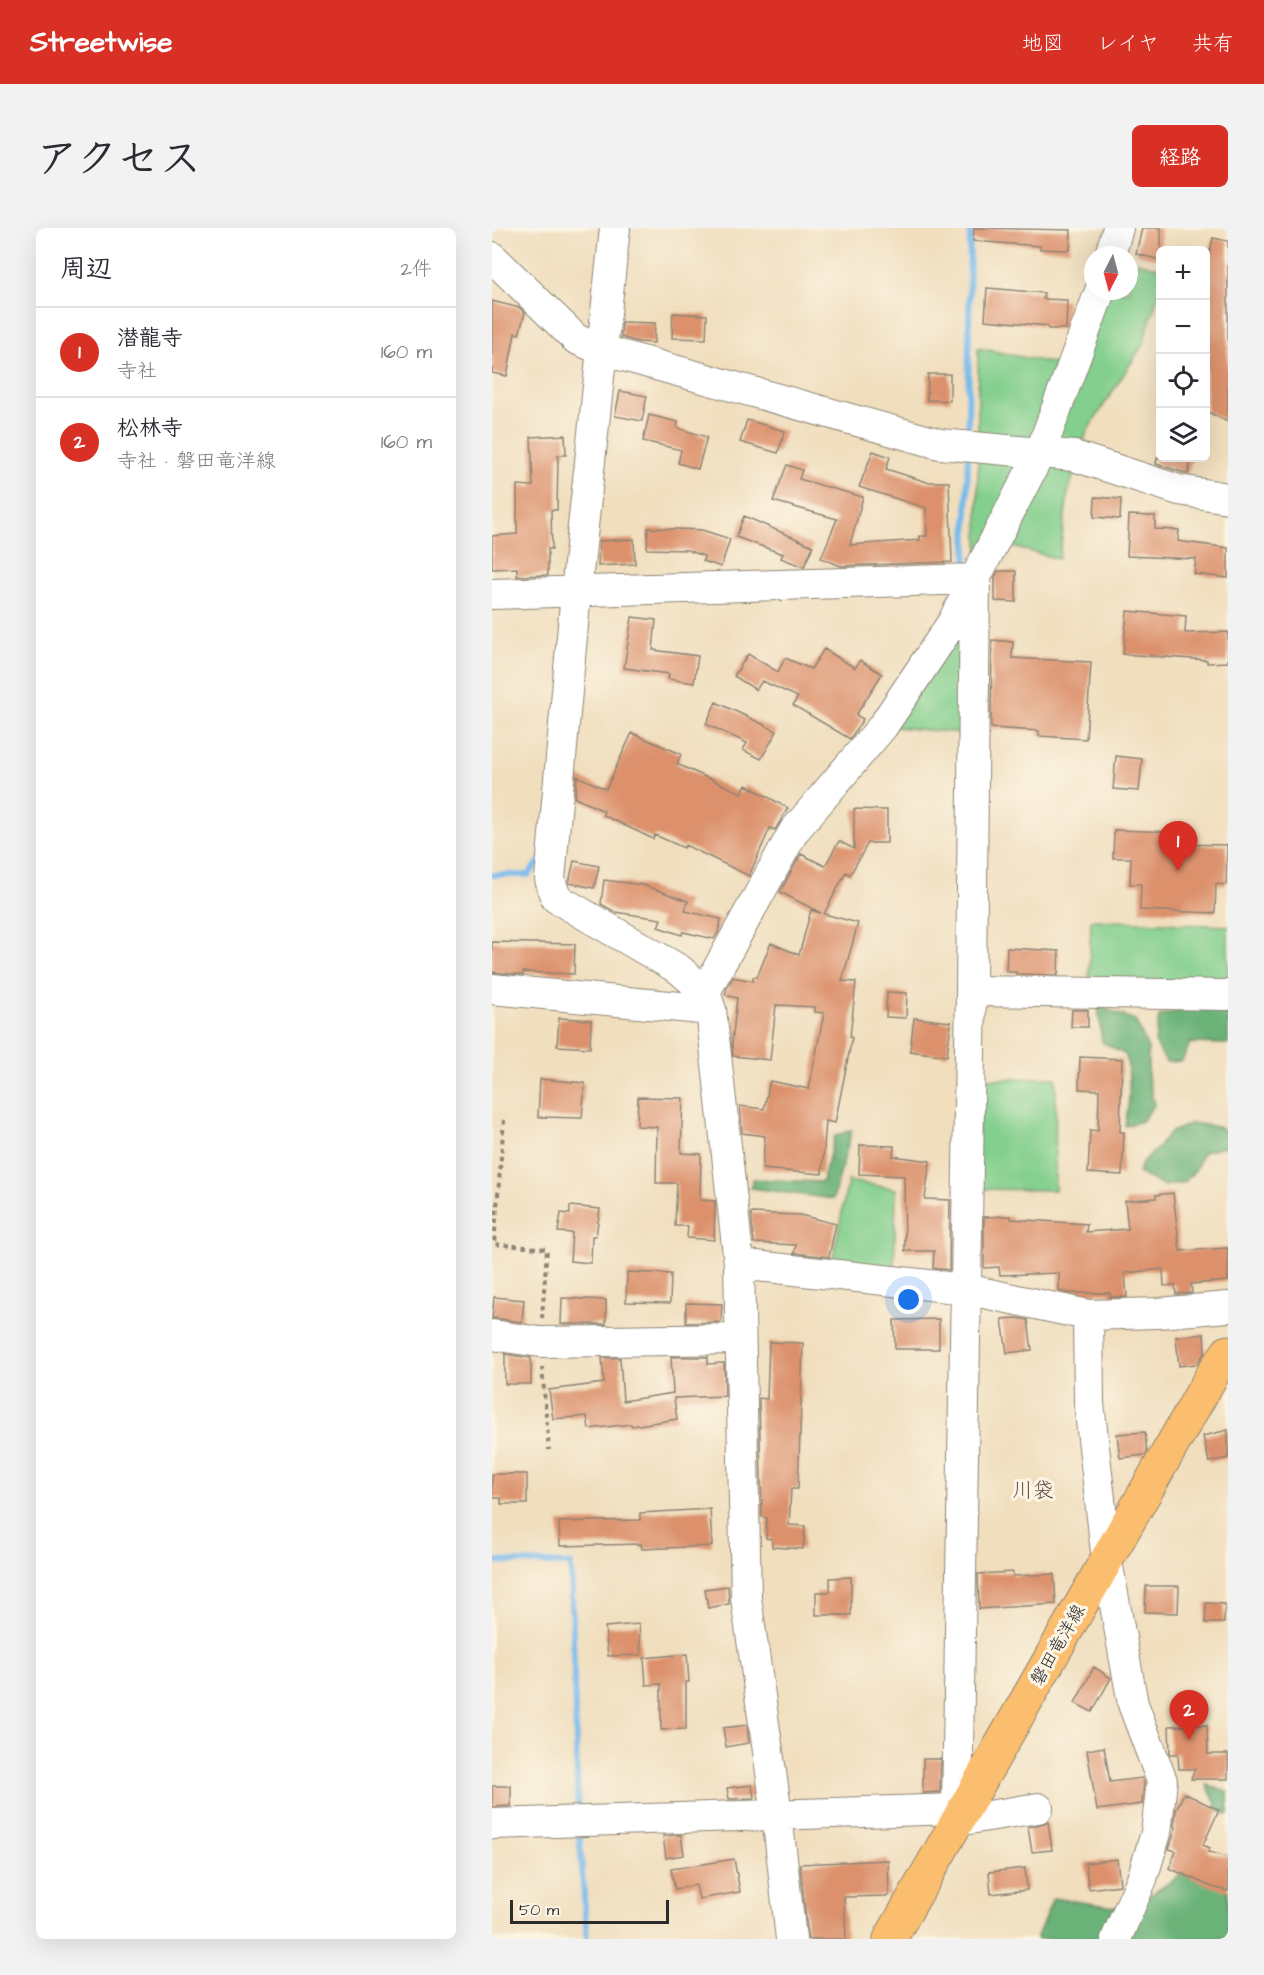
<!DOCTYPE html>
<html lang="ja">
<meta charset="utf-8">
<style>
:root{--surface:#fff;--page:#f2f2f3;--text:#2b2b33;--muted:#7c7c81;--line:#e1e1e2;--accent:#d93025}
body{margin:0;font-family:"Architects Daughter","Klee One",sans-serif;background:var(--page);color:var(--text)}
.controls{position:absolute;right:18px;top:18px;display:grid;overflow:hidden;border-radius:9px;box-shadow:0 6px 24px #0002}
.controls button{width:54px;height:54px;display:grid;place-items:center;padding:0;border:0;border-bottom:2px solid var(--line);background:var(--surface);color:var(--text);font:30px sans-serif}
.compass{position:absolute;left:592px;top:18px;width:54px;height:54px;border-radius:50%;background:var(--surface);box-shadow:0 6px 24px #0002;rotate:186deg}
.scale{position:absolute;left:18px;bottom:15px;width:159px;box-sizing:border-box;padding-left:6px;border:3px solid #2b2b2b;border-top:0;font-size:16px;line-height:21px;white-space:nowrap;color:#2b2b2b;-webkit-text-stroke:4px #fcf5e5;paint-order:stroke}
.you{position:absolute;left:417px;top:1072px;width:21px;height:21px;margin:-15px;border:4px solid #fff;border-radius:50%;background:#1a73e8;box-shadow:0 0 0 9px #1a73e833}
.badge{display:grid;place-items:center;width:39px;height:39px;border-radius:50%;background:var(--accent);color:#fff;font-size:20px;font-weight:700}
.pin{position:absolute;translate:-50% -50px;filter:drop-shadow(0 2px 3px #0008)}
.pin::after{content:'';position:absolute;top:32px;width:21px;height:18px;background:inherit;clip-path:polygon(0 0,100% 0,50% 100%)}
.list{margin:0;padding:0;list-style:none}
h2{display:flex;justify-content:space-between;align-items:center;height:78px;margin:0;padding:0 24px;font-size:26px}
h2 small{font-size:20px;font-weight:400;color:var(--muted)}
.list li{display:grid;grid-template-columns:39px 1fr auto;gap:18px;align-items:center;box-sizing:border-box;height:90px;padding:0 24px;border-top:2px solid var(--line)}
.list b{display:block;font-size:22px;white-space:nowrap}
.list p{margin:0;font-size:20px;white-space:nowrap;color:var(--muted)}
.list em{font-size:20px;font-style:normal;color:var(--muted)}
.icon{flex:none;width:33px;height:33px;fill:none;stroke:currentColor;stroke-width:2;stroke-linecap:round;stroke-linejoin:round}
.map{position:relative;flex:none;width:736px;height:1711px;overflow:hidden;border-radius:9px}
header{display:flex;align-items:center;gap:36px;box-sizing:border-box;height:84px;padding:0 30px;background:var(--accent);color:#fff}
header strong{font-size:28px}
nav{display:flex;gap:33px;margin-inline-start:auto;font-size:21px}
.intro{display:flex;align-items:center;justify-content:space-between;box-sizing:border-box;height:144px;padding:0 36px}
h1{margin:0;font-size:42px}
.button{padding:15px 27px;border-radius:9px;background:var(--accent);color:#fff;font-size:21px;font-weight:700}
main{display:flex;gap:36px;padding:0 36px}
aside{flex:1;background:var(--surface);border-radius:9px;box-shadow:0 6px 24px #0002}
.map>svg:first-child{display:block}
.green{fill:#83cf8d;stroke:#577d5c;stroke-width:1.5}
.forest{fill:#6ab278;stroke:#4a6e52;stroke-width:1.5}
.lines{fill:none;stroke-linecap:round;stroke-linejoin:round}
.stream{stroke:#76baec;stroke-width:6}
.building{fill:#dc916c}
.minor-casing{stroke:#8e8474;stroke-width:32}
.major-casing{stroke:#8e8474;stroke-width:35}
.path{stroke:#8e8474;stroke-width:4;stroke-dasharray:4.5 4.5;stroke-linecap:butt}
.minor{stroke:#fff;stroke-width:30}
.major{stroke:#fbbd6e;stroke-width:33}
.labels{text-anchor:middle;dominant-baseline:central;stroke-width:6;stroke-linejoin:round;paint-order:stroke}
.street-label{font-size:18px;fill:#2b2b2b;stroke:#fcf5e5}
.quarter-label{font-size:21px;fill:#694f42;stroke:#fcf5e5}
</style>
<header>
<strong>Streetwise</strong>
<nav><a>地図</a><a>レイヤ</a><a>共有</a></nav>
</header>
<div class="intro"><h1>アクセス</h1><a class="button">経路</a></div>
<main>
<aside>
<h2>周辺<small>2件</small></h2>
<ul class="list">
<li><span class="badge">1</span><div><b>潜龍寺</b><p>寺社</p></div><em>160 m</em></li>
<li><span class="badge">2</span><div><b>松林寺</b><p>寺社 · 磐田竜洋線</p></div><em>160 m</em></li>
</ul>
</aside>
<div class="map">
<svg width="736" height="1711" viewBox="0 0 736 1711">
<rect width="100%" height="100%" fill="#fcf5e5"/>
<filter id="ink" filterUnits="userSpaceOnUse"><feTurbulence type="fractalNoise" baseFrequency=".0167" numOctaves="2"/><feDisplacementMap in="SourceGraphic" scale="12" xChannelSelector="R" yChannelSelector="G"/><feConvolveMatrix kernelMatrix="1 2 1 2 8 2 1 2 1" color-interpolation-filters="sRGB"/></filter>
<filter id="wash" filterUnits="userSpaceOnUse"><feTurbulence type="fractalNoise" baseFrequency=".008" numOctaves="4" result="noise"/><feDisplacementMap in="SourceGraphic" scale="24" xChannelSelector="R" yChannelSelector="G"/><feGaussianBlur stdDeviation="1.35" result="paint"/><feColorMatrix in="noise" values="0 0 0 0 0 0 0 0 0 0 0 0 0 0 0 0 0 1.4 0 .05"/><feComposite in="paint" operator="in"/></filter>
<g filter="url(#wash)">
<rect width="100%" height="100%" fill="#f0debd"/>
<!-- green -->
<path class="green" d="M637,32L668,40V62L650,118L595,203L576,265L567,331L502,314L486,344V120L573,138L604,63H637Z
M482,367L481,506L391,498Z
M599,692L736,698V759L597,754Z
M564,850L563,962L480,961L490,851Z
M356,953L404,961L402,1042L340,1035Z"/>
<!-- forest -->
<path class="forest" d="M606,778L643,792L656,820V849L662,877L650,893L633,898C638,870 639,855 634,827L610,814Z
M736,780V816L698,815L690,833L674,834L663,814L667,788L690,782Z
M700,895L726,899L736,905V918L711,924L704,941L693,954L671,958L646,945L651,933L666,920L677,905Z
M360,902L341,971L258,960L261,951L330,954L343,908Z
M715,1557L736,1564V1587L727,1582Z
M690,1646L736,1661V1711H544L561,1670L637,1681Z"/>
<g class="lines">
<!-- stream -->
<path class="stream" d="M476,209L478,0
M474,341L476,226
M0,647H36L47,634
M0,1333L79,1336L86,1585
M87,1601L95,1711"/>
</g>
<g id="blocks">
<!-- building -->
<path class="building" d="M482,0L579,2L578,22L548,21V18L481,13Z
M650,0H669V32L644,26Z
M721,10L736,13V194L714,183V41Z
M495,60L552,65L551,71L575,72L574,101H556V98L493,92Z
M0,73L28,80L33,85L27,106L23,105L15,148L0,145Z
M181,85L215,87L214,111L180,110Z
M130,94L163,95L162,115L146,114L129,109Z
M436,146H458V173L435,172Z
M128,163L155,168L150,193L123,188Z
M157,187L186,194L185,200L215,209L206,241L186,235L189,222L151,213Z
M255,192L293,203L286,225L248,214Z
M73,207L74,227H66L65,282H59L60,321H56V347L25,348V340L0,341V308L25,306V257L41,258L39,209Z
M381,223L398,229L394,241L435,254H457L460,334L349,338L329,330L345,291L281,273L295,237L310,242L307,251L371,269L358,317L428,312V308H435L434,280L367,259Z
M665,230H700L696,246L664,236Z
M603,269L629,271L628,291L602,289Z
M637,287L663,288V301L687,302L686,313L736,320V350L702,346L704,331L635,328Z
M252,288L321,318L312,339L289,330L291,326L244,309Z
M156,300L210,302L238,311L229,339L211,333L212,328L195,322L155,321Z
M142,311L143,336L106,338L107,313Z
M506,343H524V374L503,373V349Z
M635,383L694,388L693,405L736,404V434L715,435V432L631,426Z
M140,389L164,392L161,422L206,428L202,455L176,451L177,446L132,440Z
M500,412L521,414L520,430L599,434L594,511L547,508V503L499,500Z
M332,421L363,440L368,432L390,446L364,487L371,491L358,511L301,477L306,469L270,453L264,462L242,448L256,426L286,444L293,430L319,441Z
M224,474L285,503L269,531L251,522L255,515L214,496Z
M140,505L189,526L185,536L249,565L254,557L296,580L283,602L278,600L257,648L193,617L192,620L163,607L161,611L111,587L112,583L83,570L85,548L114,561Z
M624,528L650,531L647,563L621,561Z
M362,581L395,582V615H376L358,647L354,644L332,686L366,695L350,753L364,754L358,809L360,810L343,895L334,893L330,946L270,941L273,908L250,905L248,878L272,881L278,853L317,861L332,785L323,784V779L284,777L278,832L241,828L240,815L245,770L233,767L235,760L241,749L261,753V749H265L279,715L307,727L319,682L329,685L288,664L309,626L333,638L347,613L362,621Z
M622,602L686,604V616L735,617L734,657L724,656L723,685L648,682L649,656H638L639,630H621Z
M82,633L107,638L102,660L77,655Z
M112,652L151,657L196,673L193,683L229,691L226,704L222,711L191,704L190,707L166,699L169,691L123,684L109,676Z
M0,714L83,716L82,746L31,744V747L0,744Z
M515,720L567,723L566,747L524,746V744H514Z
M395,764L415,765L414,790L394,789Z
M580,782H596V799H579Z
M67,790L99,792L98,820L65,818Z
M422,790L459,794L455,828L418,823Z
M588,829L630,831L628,904H632L630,947L596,945L598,902L606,903L607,862L587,861Z
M48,851L93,855L90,890L46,889Z
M146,869L191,870L189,925L209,926L208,972L223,973L222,1012L195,1010L196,998H183L185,955H164L165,899L145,898Z
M368,917L402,918L401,928L438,933L433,971L458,972L457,1042L441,1040L442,1023H413L412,948L367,946Z
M681,965L688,1023L736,1020V1053L699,1056L700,1065L684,1066L683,1057L672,1058L671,1041L633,1045L635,1069H618V1065H576L567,1063V1045L508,1047L507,1039L492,1040V989L519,988V991L595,996L594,1004L636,1001L633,973L664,970V967Z
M78,978L108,981L104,1008H100L99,1035L78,1033L80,1005L66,1004L69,985L78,986Z
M259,985L308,987L344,996L337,1029L302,1025L304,1017L262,1015Z
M135,1044L179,1046L178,1075L134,1074Z
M2,1069L32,1072L30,1094L0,1090Z
M70,1070L114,1072V1096H69Z
M194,1075L230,1076L229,1094L194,1095Z
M525,1090L536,1092L540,1122L515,1125L510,1091Z
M447,1091V1121H403L402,1092Z
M712,1106L713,1124L705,1136L687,1138L684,1109Z
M277,1114L311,1115L306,1261H299L297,1297L313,1298L311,1321L280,1319V1311L274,1310L275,1290L270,1289L267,1170L275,1171Z
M13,1126L39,1130V1156H13Z
M179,1129H216V1136L232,1135L233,1168L182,1170L185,1191L140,1198L139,1196L97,1201L95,1188L61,1191L57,1162L112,1155L110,1130H128L131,1173L181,1165Z
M736,1202V1230L717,1234L711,1208Z
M653,1204L655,1224L653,1227L628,1230L625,1206Z
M0,1246H35V1276H9V1270H0Z
M218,1281L220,1318L150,1321L149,1316L68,1318L67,1294L148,1292V1285Z
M521,1344V1348L562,1346L564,1376L487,1381L486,1346Z
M359,1349V1387H324V1364H338V1350Z
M236,1358L237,1376L216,1380L213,1361Z
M654,1358H687L686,1385L653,1384Z
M714,1375L733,1376L732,1395H713Z
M147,1396L149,1427L116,1428L113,1399Z
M195,1426L197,1454H194V1501L169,1502V1456L154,1457L152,1430Z
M602,1439L619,1450L600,1484L583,1475Z
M255,1497L257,1515L234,1519L231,1500Z
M715,1497L716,1526H736V1551H699L703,1541H687L686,1526H678L677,1498Z
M612,1519L618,1554L650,1550L652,1555L650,1576L605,1582L595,1522Z
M431,1531H449L448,1564L431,1565Z
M260,1557L262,1570L237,1571L235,1560Z
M0,1558H19V1578L0,1579Z
M692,1565L727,1582L711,1617L718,1620L716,1624L736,1629V1663L720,1659L677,1640L684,1623L677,1621L684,1599L682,1598L684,1582Z
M556,1594L560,1622L540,1624L536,1599Z
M189,1607L192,1627L174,1630L171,1608Z
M242,1631L248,1664L207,1671L204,1657L183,1661L179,1641Z
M625,1631L628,1657L597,1661L593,1635Z
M396,1632L397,1668L352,1669L354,1711H316L308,1636Z
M533,1640L535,1662L499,1666L497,1644Z"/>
</g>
</g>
<g filter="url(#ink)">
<use href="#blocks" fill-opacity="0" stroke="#8e8474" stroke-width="1.5"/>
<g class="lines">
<!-- minor casing -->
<g class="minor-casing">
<path id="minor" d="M123,0L84,364L58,651L64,670L188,742L213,764L219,782L247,1036L254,1370L285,1586L299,1711
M618,27L626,0
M0,29L84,111L110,122L448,216L582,228L687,262L736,270
M0,366L483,351L479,763L465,1581
M0,761L219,782
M479,763L736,767
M213,764L302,603L391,498L460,395L548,225L608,63
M247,1036L473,1061L596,1087L666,1085L736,1079
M596,1087L597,1175L615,1333L641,1476L670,1553L664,1605L650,1651L624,1711
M0,1107L48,1114L247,1111
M465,1593L546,1580
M0,1596L465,1581L470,1585"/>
</g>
<!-- major casing -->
<g class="major-casing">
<path id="major" d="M398,1711L723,1142L736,1124"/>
</g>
<!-- path -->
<path class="path" d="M12,892L2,1016L55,1021L50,1090
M50,1139L57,1222"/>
<!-- minor -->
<use href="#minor" class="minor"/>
<!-- major -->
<use href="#major" class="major"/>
</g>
</g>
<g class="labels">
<!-- street labels -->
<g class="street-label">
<text transform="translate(566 1417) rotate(-60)">磐田竜洋線</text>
</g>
<!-- quarter labels -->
<g class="quarter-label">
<text x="541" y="1262">川袋</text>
</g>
</g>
</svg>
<div class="controls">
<button>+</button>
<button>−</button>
<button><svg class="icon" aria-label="locate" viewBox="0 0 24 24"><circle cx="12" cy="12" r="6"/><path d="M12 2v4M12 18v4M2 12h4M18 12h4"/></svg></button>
<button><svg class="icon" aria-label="layers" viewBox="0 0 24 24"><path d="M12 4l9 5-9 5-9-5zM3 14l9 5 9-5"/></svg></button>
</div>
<svg class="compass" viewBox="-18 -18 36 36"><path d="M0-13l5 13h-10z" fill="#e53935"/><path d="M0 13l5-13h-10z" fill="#7c7c81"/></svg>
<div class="scale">50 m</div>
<div class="you"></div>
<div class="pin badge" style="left:686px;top:643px">1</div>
<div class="pin badge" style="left:697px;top:1512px">2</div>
</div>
</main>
